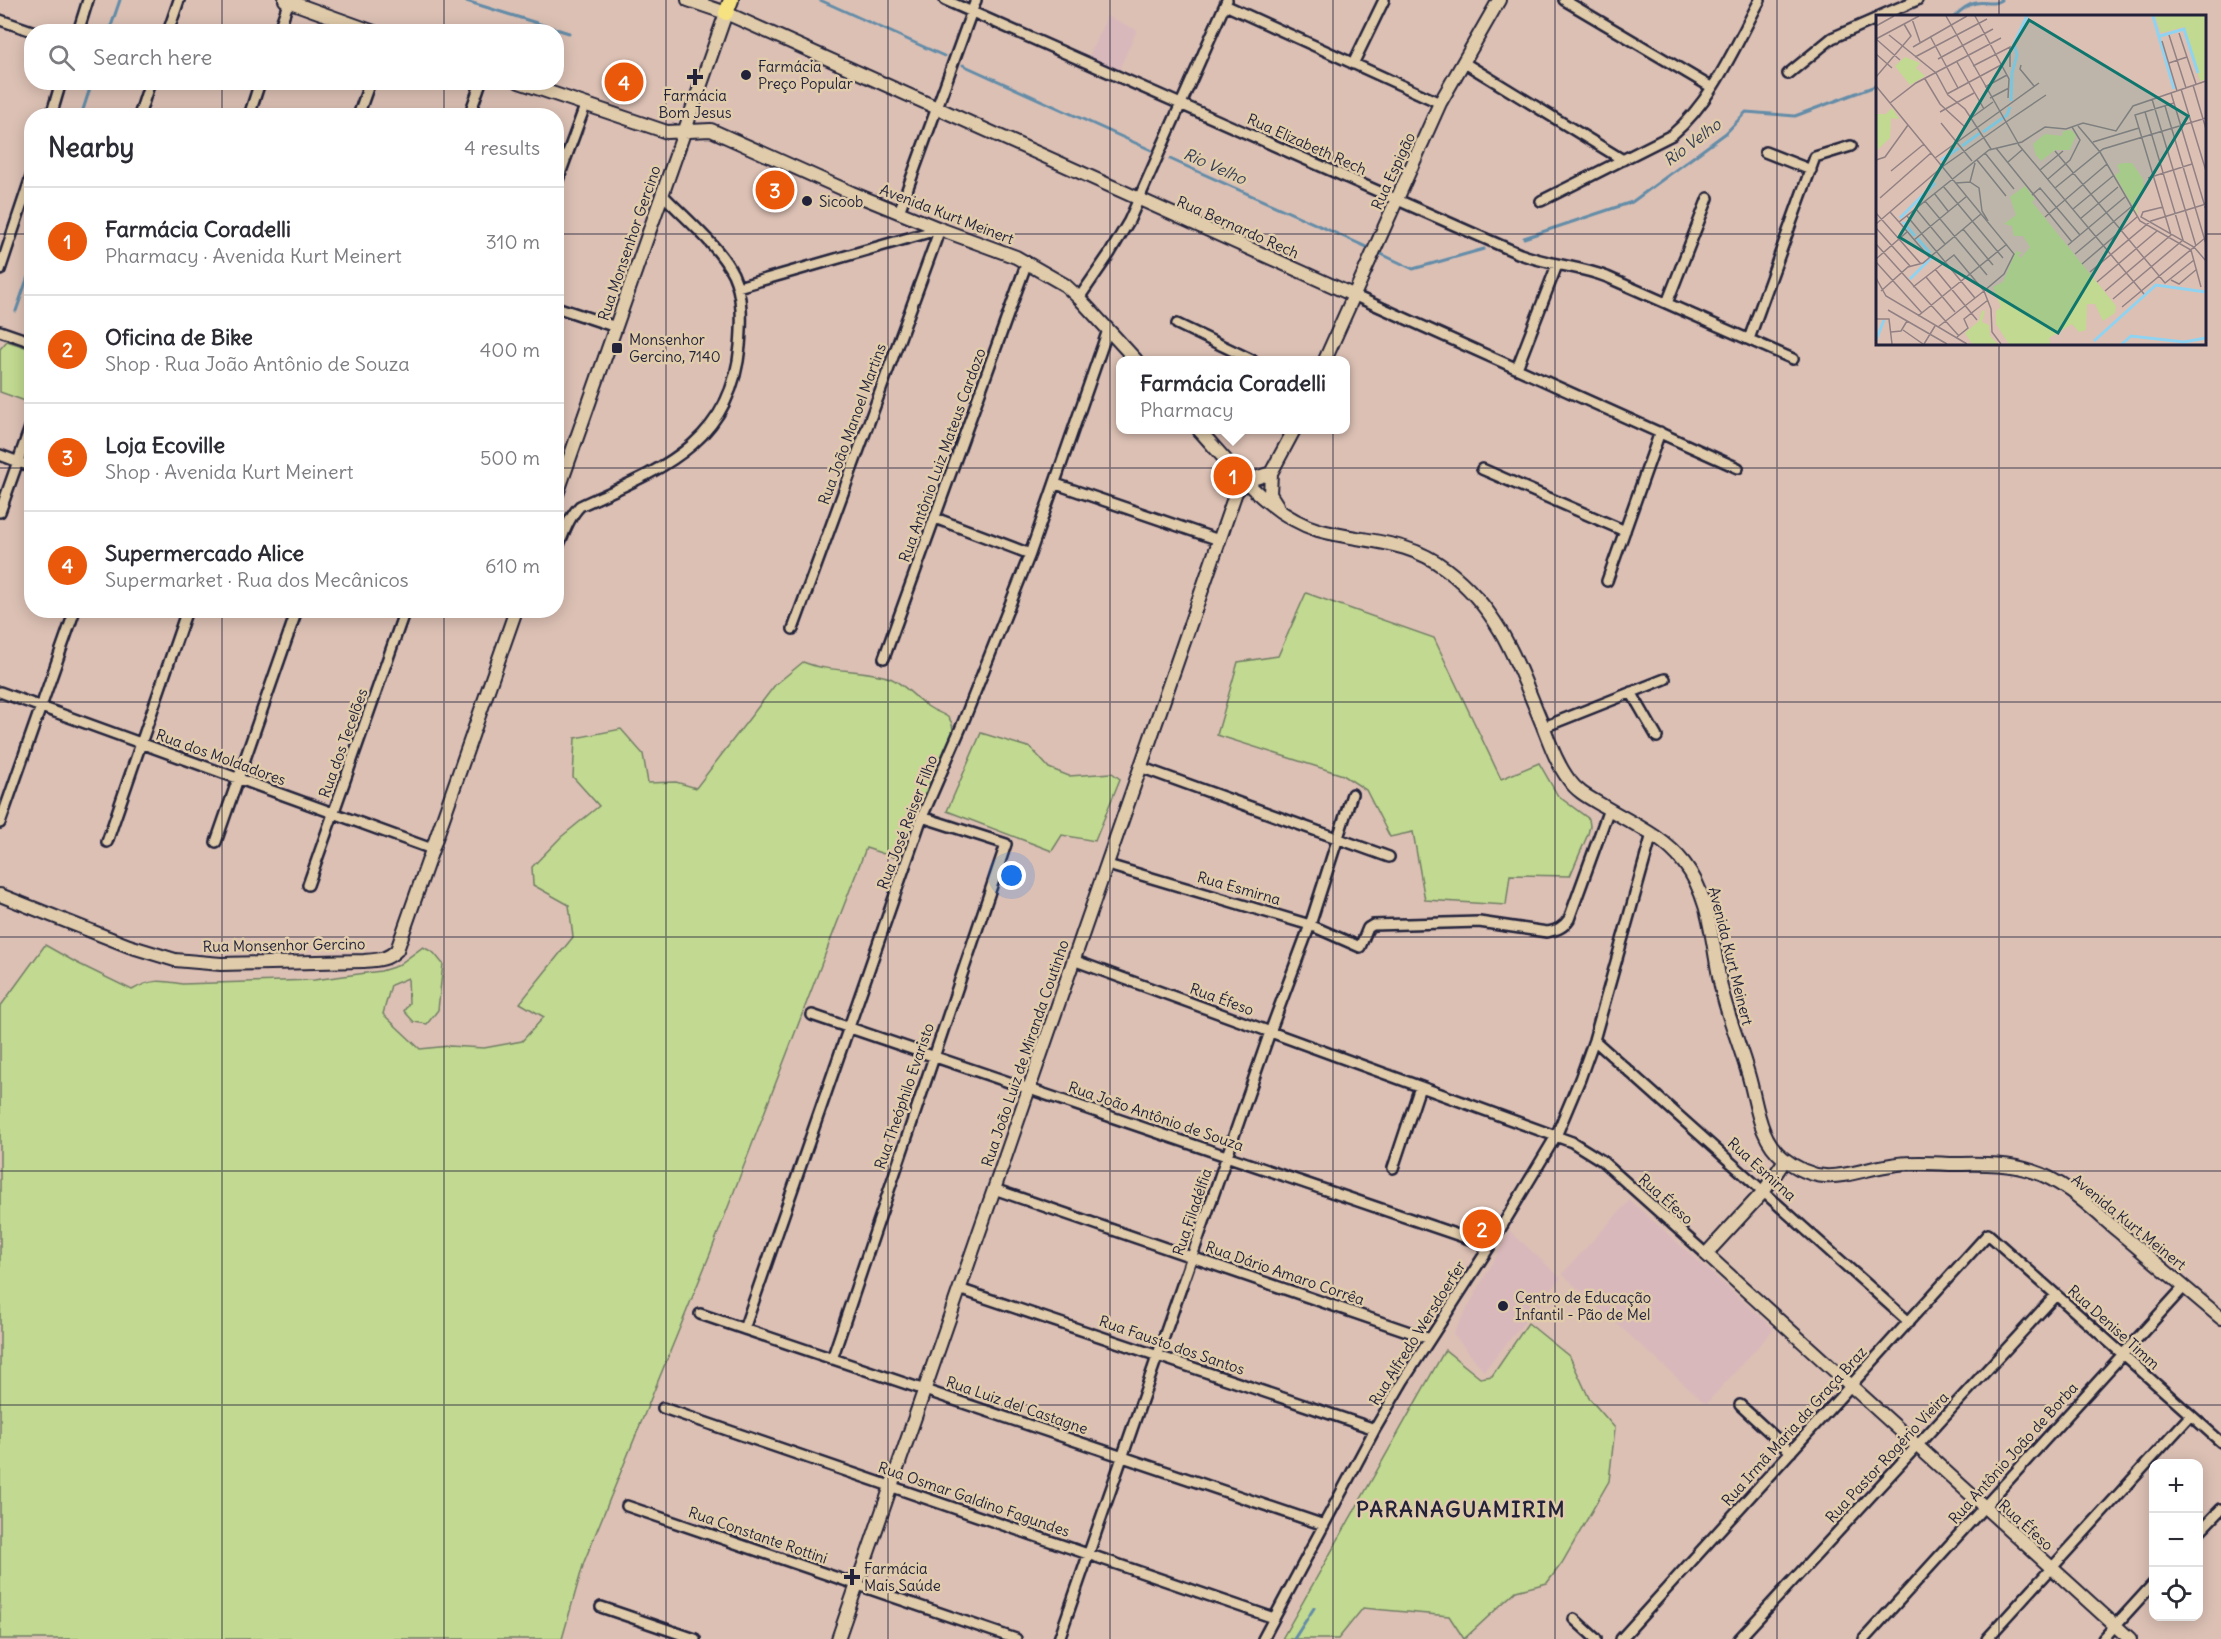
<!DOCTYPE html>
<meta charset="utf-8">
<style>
:root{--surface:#fff;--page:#f7f7f7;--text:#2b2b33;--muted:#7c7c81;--line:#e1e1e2;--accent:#ea580c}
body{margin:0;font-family:Delius,sans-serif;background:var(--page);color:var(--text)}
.controls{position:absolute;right:18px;bottom:18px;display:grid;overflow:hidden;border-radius:12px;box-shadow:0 3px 15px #0003}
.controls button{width:54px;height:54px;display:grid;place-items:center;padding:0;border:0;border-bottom:2px solid var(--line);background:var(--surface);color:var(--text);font:30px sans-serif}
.you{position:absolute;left:1012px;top:876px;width:21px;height:21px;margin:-15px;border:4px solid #fff;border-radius:50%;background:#1a73e8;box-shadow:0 0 0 9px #1a73e833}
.badge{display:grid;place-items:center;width:39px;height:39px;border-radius:50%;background:var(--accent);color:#fff;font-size:20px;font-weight:700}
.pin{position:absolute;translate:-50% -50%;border:3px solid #fff;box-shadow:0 2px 6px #0006}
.popup{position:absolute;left:1116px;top:356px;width:234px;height:78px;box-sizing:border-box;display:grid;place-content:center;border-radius:12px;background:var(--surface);filter:drop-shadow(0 2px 4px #0005);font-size:20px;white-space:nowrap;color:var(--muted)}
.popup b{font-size:22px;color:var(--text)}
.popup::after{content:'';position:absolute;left:50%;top:100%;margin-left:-12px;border:12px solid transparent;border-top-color:var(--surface)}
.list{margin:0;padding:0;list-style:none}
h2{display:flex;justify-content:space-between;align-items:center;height:78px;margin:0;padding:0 24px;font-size:26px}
h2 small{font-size:20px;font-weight:400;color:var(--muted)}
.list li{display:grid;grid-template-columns:39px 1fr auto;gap:18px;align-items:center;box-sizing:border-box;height:108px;padding:0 24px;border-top:2px solid var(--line)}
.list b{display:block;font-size:22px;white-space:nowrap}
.list p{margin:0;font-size:20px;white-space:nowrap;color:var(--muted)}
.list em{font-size:20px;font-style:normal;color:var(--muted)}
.icon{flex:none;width:33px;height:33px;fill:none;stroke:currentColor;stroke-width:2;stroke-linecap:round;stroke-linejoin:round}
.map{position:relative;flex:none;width:2221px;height:1639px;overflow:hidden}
.search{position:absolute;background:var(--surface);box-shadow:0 3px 15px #0003;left:24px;top:24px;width:540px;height:66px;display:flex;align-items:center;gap:15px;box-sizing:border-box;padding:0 21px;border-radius:24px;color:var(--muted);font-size:22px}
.panel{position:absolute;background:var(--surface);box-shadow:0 3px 15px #0003;left:24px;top:108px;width:540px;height:510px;border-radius:24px}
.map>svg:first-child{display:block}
.built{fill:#d9b8bb}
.green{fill:#c1d990;stroke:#727e66;stroke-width:1.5}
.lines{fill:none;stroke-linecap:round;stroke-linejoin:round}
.stream{stroke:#648ca8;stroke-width:3}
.street-casing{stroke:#22223b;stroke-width:14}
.secondary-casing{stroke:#22223b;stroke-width:16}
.primary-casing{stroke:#22223b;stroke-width:18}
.street{stroke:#e0cbaa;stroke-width:9}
.secondary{stroke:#e0cbaa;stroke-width:12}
.primary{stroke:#f6e281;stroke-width:14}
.grid{fill:none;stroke:#22223b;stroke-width:1.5;stroke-opacity:0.55}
.poi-dot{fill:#22223b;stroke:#e0cbaa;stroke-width:2}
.labels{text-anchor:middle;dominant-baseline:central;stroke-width:5;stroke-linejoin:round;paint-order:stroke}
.poi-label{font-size:15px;fill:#22223b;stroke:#e0cbaa;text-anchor:start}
.street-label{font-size:15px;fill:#22223b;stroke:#e0cbaa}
.water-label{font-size:16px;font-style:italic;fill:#323d56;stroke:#e0cbaa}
.district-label{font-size:21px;font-weight:bold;letter-spacing:1.5px;fill:#22223b;stroke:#e0cbaa}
.inset-river{fill:none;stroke:#90d3f1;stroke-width:3}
.inset-road{fill:none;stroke:#928184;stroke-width:1.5}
.view{fill:#0f766e;fill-opacity:0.15;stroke:#0f766e;stroke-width:3}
.inset-edge{fill:none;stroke:#22223b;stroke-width:3}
</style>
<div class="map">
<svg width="2221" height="1639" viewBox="0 0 2221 1639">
<rect width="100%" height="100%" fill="#dcc0b4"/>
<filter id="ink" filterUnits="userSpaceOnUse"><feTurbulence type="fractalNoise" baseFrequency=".0167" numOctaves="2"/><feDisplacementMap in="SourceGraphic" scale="12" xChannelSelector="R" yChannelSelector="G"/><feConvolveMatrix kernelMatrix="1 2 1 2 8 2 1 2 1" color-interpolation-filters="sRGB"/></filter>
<g filter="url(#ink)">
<!-- built -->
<path class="built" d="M1107,16L1137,30L1119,70L1089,56Z
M1630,1200L1774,1329L1706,1404L1562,1274Z
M1510,1231L1561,1278L1484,1371L1453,1334Z"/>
<!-- green -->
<path class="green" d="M7,341L31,349V393L28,402L0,392V349Z
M1306,593L1434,638L1501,779L1539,763L1558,796L1589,819L1590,826L1588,834L1570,876L1510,875L1506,905L1425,900L1413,832L1390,837L1366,790L1343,775L1217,735L1238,662L1278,656Z
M803,662C830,673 861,668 890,678C903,683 915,698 927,706C941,716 953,712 953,733L899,859L866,848L710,1254L584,1562L562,1639H0V1007L45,945L77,963L132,990C151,979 160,980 182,984L314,980L381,971L397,966L423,947L434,953L443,964L438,1010L427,1024L414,1022L404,1011L409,1003L408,978L391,985L383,1014L420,1049L449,1046L484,1048L522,1041L544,1017L520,1003L573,937L569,905L533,885L532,867L561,837L599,806L573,777L575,738L621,729L643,754L648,783L676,782L696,788L775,685Z
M981,733L1031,748L1049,768L1069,776L1112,773L1120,779L1095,841L1062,835L1052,851L947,811Z
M1528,1323L1570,1357L1589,1398L1615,1428L1609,1481L1562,1563L1547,1583L1516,1591L1464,1639L1449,1616L1363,1608L1338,1639H1282L1445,1350L1480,1378L1492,1376Z"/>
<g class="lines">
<!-- stream -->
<path class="stream" d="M463,0L569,33
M820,0L944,56
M1955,16C1960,11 1969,4 1976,3C1986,1 1992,6 2001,0
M109,32L120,0
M963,65L1151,150
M81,116L92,82
M1170,159L1371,249
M1524,238L1632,202L1726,133L1746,112L1795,116L1878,85
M1377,252L1413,269L1484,249
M16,311L32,265
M1294,1639L1314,1608"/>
<!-- street casing -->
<g class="street-casing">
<path id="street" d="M945,0L1520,254C1549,265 1579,266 1607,277L1793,359
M1564,0L1711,87
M1225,5L1440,103
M1880,16L1917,0
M0,20L35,32
M78,32L88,0
M168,32L179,0
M278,32L289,1
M1463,62L1623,160
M1353,64L1384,0
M1788,74L1832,38L1878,18
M51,116L61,82
M139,116L150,82
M249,116L260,82
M358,116L370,82
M469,116L481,82
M1765,152L1811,170
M556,185L585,106
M1541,201L1672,135C1713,100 1735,46 1760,0
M899,212L976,0
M0,270L32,174
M738,287L940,229
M1353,295L1738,468
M1079,298L1110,253L1129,221L1227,0
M1667,303L1708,198
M556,307L616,327
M1177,324L1252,360
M0,331L32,342
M1749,339L1815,157L1851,146
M1517,368L1557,265
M0,455L32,467
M1482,469L1625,531
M1056,484L1219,540
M0,512L32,422
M935,518L1030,554
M556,552C563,536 568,518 580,506C659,470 731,445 740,346C742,322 743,296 733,274C719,246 685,218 663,195
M1607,581L1660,432
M793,629L940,229
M884,658L1027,262
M0,692L432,849
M1631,692L1657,737
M1544,727L1665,679
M1140,767L1389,857
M0,823L75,610
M107,842L187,610
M216,842L297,610
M1108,865L1310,925L1360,947L1368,928L1373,925L1479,922L1547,932C1557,930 1563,928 1569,919L1609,809
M308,885L405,610
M1073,960L1572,1142L1601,1160L1706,1254
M812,1015L1490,1246
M1594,1040L1909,1322
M1393,1168L1420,1087
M994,1189L1430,1339
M959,1289L1375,1429
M700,1314L1324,1525
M744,1329L922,817L962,725L1030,554L1108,330
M832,1359L1006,844L922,817
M1740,1405L1791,1452
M663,1408L1274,1618
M627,1506L1016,1639
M2198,1533L2221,1509
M601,1607L695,1639
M1574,1619L1596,1639
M1059,1639L1270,1032L1310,925L1352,794
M1263,1639L1375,1429L1403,1381L1490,1246L1556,1136L1580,1079L1594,1040L1652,834
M1621,1639L1988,1234L2221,1442
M1739,1639L2056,1295
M1864,1639L2184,1287
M1987,1639L2191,1415
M2103,1639L2154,1583"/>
</g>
<!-- secondary casing -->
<g class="secondary-casing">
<path id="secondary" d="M285,0L374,32
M688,0L726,13L1353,295
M519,82L667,132L711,130L852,193L940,229L1016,257L1065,285L1079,298L1136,360
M1325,360L1440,103L1499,0
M1199,430C1233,467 1268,515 1318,530C1364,543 1406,538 1446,569C1502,612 1517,664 1543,726C1550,744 1557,764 1569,780C1578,793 1592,799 1605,807C1632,823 1664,837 1684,863C1712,899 1712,948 1722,991C1729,1020 1741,1048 1749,1077C1757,1105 1759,1139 1783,1158C1826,1192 1852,1169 1898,1164C1915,1162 1933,1163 1950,1164C1977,1164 2006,1162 2032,1171C2065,1181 2092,1209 2118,1231C2152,1260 2187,1289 2221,1318
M1271,473L1270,494L1277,505
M1246,481L1271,473L1294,430
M556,497L726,13
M0,895L129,946L175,960L221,964L364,961C378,960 387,960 397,950L516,610
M1785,1160L1764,1191L1706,1254L2130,1639
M838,1639L1236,492L1246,481"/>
</g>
<!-- primary casing -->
<g class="primary-casing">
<path id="primary" d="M726,13L731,0"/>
</g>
<!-- street -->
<use href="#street" class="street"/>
<!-- secondary -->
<use href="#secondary" class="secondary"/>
<!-- primary -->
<use href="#primary" class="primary"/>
</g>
</g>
<!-- grid -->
<path class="grid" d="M222,0V32M444,0V32M666,0V1639M888,0V1639M1110,0V1639M1333,0V1639M1555,0V1639M1777,0V1639M1999,0V16M222,82V116M444,82V116M0,234H32M556,234H1878M2204,234H2221M1999,344V1639M0,468H32M556,468H2221M222,610V1639M444,610V1639M0,702H2221M0,937H2221M0,1171H2221M0,1405H2221"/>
<!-- markers -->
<g class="poi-dot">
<circle cx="746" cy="75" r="6"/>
<path d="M692 68h6v6h6v6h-6v6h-6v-6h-6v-6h6z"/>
<circle cx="807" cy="201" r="6"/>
<rect x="611" y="342" width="12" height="12" rx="3"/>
<circle cx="1503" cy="1306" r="6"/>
<path d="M849 1568h6v6h6v6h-6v6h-6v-6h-6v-6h6z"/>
</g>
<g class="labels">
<!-- poi labels -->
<g class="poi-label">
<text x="758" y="66">Farmácia<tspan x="758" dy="17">Preço Popular</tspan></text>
<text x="695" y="95" text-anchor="middle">Farmácia<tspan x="695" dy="17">Bom Jesus</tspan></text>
<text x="819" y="201">Sicoob</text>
<text x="629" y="339">Monsenhor<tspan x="629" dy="17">Gercino, 7140</tspan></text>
<text x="1515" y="1297">Centro de Educação<tspan x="1515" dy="17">Infantil - Pão de Mel</tspan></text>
<text x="864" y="1568">Farmácia<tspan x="864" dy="17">Mais Saúde</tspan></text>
</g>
<!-- street labels -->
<g class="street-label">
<text transform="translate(1307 144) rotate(24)">Rua Elizabeth Rech</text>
<text transform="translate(1393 171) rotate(-65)">Rua Espigão</text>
<text transform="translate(947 214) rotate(21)">Avenida Kurt Meinert</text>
<text transform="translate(1238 227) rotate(24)">Rua Bernardo Rech</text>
<text transform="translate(629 243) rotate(-71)">Rua Monsenhor Gercino</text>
<text transform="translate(852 424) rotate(-70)">Rua João Manoel Martins</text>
<text transform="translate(942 455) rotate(-70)">Rua Antônio Luiz Mateus Cardozo</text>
<text transform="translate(343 743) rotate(-70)">Rua dos Tecelões</text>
<text transform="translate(221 757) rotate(20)">Rua dos Moldadores</text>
<text transform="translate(907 822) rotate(-69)">Rua José Reiser Filho</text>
<text transform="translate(1239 888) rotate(16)">Rua Esmirna</text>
<text transform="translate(284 945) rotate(-1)">Rua Monsenhor Gercino</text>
<text transform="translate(1731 956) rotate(76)">Avenida Kurt Meinert</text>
<text transform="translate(1222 999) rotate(20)">Rua Éfeso</text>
<text transform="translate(1025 1053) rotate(-71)">Rua João Luiz de Miranda Coutinho</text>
<text transform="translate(904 1096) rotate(-71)">Rua Theóphilo Evaristo</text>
<text transform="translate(1156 1116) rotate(19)">Rua João Antônio de Souza</text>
<text transform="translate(1762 1169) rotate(42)">Rua Esmirna</text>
<text transform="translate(1666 1199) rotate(42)">Rua Éfeso</text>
<text transform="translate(1192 1212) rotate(-71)">Rua Filadélfia</text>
<text transform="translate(2129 1222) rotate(39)">Avenida Kurt Meinert</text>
<text transform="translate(1285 1273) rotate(19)">Rua Dário Amaro Corrêa</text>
<text transform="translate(2114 1327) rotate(42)">Rua Denise Timm</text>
<text transform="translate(1417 1333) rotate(-58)">Rua Alfredo Wersdoerfer</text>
<text transform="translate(1172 1345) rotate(19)">Rua Fausto dos Santos</text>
<text transform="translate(1017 1405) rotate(19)">Rua Luiz del Castagne</text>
<text transform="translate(1794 1426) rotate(-48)">Rua Irmã Maria da Graça Braz</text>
<text transform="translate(2013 1453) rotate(-48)">Rua Antônio João de Borba</text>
<text transform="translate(1887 1457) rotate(-47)">Rua Pastor Rogério Vieira</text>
<text transform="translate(974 1499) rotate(19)">Rua Osmar Galdino Fagundes</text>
<text transform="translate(2026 1525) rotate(42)">Rua Éfeso</text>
<text transform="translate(758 1535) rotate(19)">Rua Constante Rottini</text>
</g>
<!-- water labels -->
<g class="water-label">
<text transform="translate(1692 142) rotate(-37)">Rio Velho</text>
<text transform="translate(1215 166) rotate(24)">Rio Velho</text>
</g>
<!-- district labels -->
<g class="district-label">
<text x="1461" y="1509">PARANAGUAMIRIM</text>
</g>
</g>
<!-- overview -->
<g transform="translate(1876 15)">
<rect width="330" height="330" fill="#dcc0b4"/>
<path d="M279,1H330V64L324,66L308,12L285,18ZM29,42L44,48L40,53L49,61L34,70L19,51ZM16,93L23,104L15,103L14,123L0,136V99H10ZM195,115L200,120L194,135H179L165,146L160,140L157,129L169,119L186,121L187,116ZM247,148H256L267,164L268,175L259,183L262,200L239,160L244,157L241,150ZM149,171L159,184L156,187L240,291L239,298L227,306L219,289H211L210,315L203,317L196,309L173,323L174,329H133L120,309V296L125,292L117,272L127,267L140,236L147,238L142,240L145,243L154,232L147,221H138L136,211L128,209L140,200L134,182ZM106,296H109L106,307L113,310L114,321L122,329H96L89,318L103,306Z" fill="#c1d990"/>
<path class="inset-river" d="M277,1L298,74M284,21L308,14L322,58M135,86L136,58L141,40L138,29L151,1M107,117L131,100L134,92M86,131L104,118M65,145L83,133M24,203L59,168M27,207L39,221M41,223L54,238M34,264L56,242M0,325L8,305M218,326L280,270L330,277M246,329L255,321L308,327L330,323"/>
<path class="inset-road" d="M70,1L130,107L170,80M99,1L133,64L132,83M36,4L44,27M0,11L18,1M303,18L320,69M13,20L60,58L72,80L89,94L115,134M293,20L310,73M54,21L82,73M0,24L43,1M0,24L24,45M286,26L301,76M37,32L91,1M0,39L16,53M39,42L111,4M62,44L117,14M81,47L108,94M293,48L311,42M145,50L144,54L158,71M97,51L134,32V52M0,62L35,21L28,9M49,64L64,89L89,112M317,70L330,114M0,71L138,239L128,259L108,276L115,294L116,317L125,329M109,72L131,60M305,74L330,156M295,78L330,195M71,79L125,50M114,83L133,73M276,84L320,231M14,88L40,68L125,23M289,91L330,229M64,97L98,78M95,103L117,87M65,108L96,146M202,111L224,137L264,206L315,235L325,272M217,127L263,113M142,129L268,279M120,133L196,227M179,136L289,268L318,245M109,138L138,174M59,143L163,68M0,145L9,142L32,110M101,145L130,181M132,147L147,134M164,155L187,136M15,156L48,129M272,163L316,149M172,164L194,145L204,125L196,112M94,167L99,148M80,168L94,167L103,173L106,196L112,206M67,171L127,243M179,173L227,134L330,103M58,178L72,196M156,180L164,173L204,220M4,183L55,138M49,186L111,260M287,192L267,197L265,202L318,232L330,246M40,194L69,229M197,194L237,161M14,197L23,207L113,135L146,127L169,112L190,114L207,108L240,116L257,91L330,66M0,198L45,249M31,201L99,283M169,202L231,149M204,204L242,172M23,207L53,242M0,209L66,152L130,107L142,128M0,213L34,251M87,214L117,250M38,225L91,181M0,229L83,321M192,230L249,182M199,239L255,192M0,244L31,217M0,247L46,298M206,249L261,202M59,254L101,305M214,257L275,206L330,189M50,262L79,297M0,263L10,281L91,329M295,265L303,269L321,254M221,267L281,216M37,272L78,240L108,276L62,312M5,276L32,252L47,248L105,199M229,276L295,220L259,100L298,88M237,284L307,225L269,97M246,292L329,223M12,295L71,329M42,301L131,229M0,304H13L16,329M27,315L47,329M15,317L25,316L31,306M81,322L92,313L88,304L112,285M48,329L59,311"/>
<path class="view" d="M153,5L312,101L182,318L23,222Z"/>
<rect width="330" height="330" class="inset-edge"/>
</g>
</svg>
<div class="controls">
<button>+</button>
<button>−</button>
<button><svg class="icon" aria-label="locate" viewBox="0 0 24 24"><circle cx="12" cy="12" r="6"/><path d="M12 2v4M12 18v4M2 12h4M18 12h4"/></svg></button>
</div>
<div class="you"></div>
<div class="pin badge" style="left:1233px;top:476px">1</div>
<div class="popup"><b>Farmácia Coradelli</b>Pharmacy</div>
<div class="pin badge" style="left:1482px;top:1229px">2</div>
<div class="pin badge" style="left:775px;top:190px">3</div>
<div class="pin badge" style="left:624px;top:82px">4</div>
<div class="search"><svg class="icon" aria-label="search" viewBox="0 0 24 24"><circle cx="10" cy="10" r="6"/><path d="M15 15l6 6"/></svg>Search here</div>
<section class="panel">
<h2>Nearby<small>4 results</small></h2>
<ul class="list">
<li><span class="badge">1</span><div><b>Farmácia Coradelli</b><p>Pharmacy · Avenida Kurt Meinert</p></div><em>310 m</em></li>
<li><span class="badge">2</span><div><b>Oficina de Bike</b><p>Shop · Rua João Antônio de Souza</p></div><em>400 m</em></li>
<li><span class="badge">3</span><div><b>Loja Ecoville</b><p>Shop · Avenida Kurt Meinert</p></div><em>500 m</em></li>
<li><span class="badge">4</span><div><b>Supermercado Alice</b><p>Supermarket · Rua dos Mecânicos</p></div><em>610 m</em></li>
</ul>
</section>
</div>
